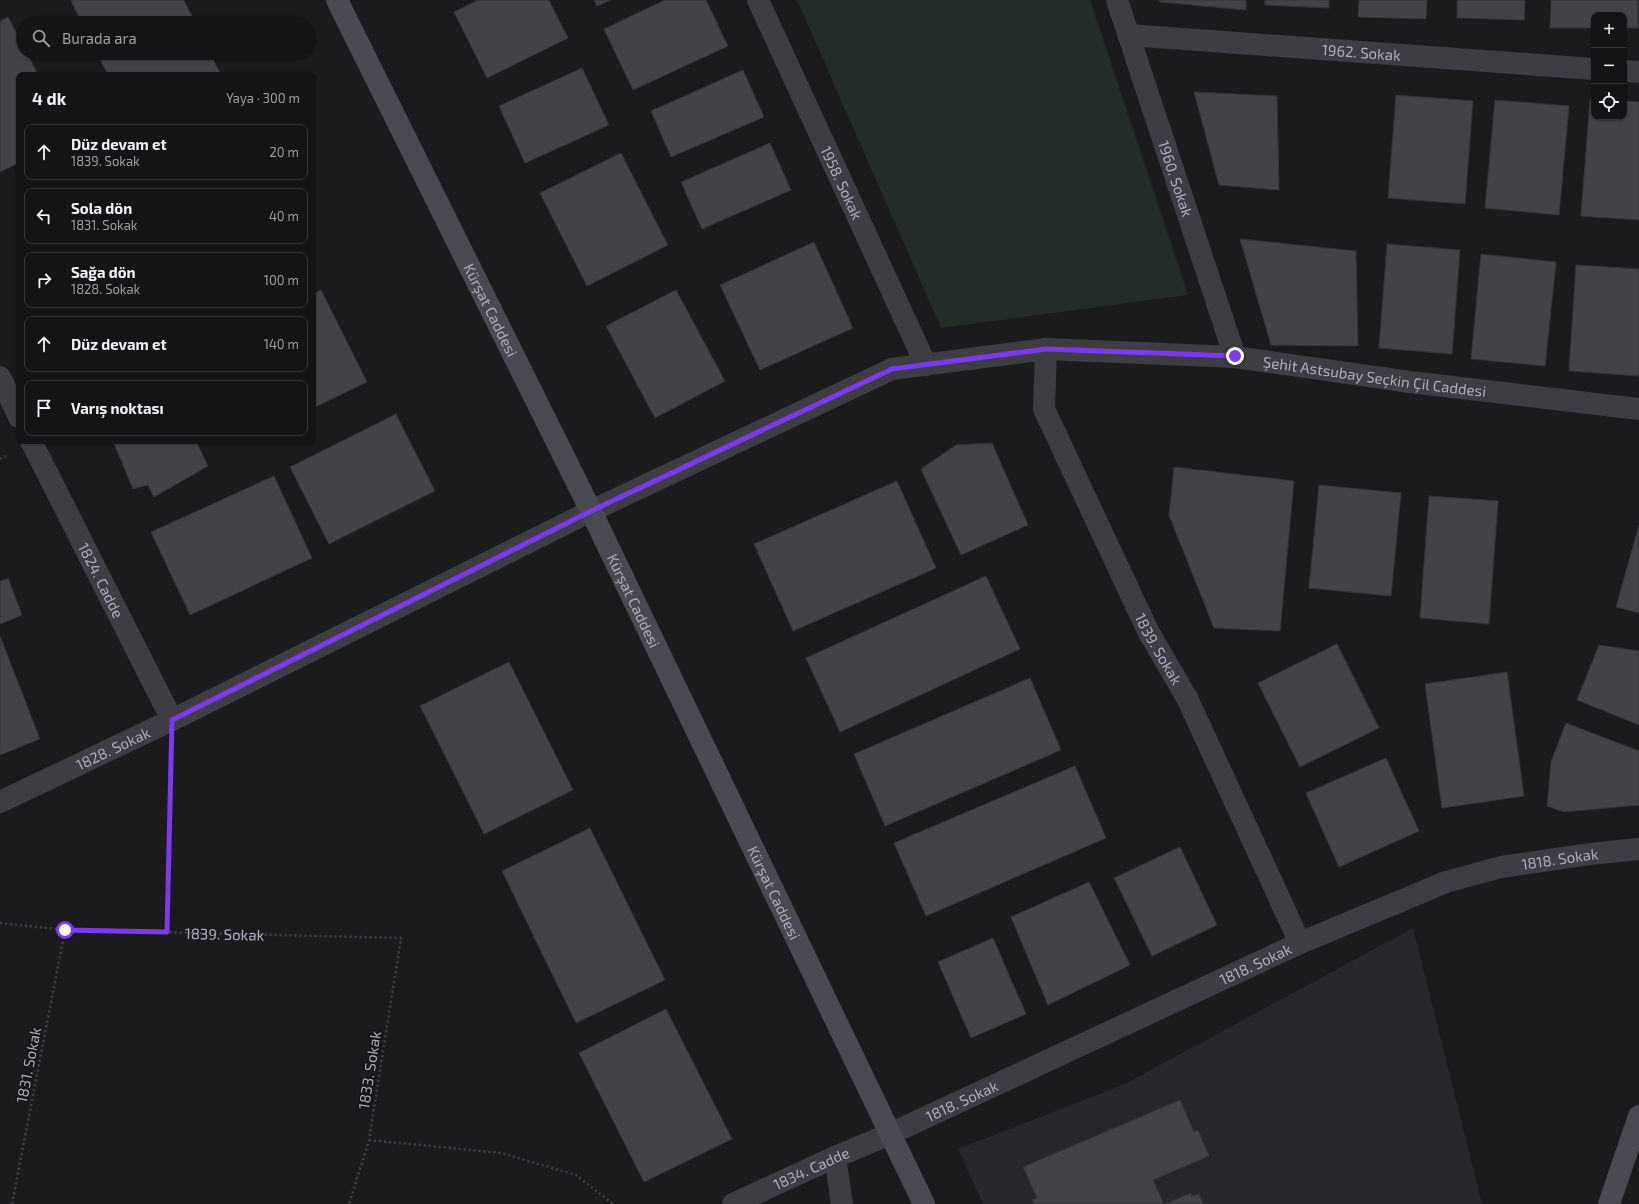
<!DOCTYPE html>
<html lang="tr">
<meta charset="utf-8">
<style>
:root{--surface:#141416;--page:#1d1d1f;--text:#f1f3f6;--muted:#9d9ea1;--line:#333335}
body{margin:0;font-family:"Exo 2",sans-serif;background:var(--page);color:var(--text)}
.controls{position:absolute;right:12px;top:12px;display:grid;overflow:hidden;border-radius:8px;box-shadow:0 1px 3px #0004}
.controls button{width:36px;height:36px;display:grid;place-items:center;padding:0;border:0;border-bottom:1px solid var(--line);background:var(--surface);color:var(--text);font:20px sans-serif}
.stop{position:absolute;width:12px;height:12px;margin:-9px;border:3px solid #7c3aed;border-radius:50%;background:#fff}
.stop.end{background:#7c3aed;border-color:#fff;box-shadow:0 1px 4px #0008}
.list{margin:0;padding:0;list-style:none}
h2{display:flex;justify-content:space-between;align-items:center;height:52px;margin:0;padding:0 16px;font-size:17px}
h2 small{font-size:13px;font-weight:400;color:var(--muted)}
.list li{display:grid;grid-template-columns:26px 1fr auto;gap:12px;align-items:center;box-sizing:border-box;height:56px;margin:0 8px 8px;padding:0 8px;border:1px solid var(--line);border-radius:8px}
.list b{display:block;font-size:15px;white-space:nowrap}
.list p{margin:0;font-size:13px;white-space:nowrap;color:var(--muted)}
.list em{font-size:13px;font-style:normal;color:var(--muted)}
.icon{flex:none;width:22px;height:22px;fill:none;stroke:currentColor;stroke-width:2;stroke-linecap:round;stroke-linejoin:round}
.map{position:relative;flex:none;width:1639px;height:1204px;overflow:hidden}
.search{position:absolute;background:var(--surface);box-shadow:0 1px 3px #0004;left:16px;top:16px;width:300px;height:44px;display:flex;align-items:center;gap:10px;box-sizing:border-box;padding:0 14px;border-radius:22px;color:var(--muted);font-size:15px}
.panel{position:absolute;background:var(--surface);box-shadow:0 1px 3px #0004;left:16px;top:72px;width:300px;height:372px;border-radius:8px}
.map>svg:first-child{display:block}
.built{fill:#27262a}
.green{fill:#222b25}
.building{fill:#424247;stroke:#353439}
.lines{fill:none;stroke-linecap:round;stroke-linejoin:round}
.path{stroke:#414249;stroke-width:2.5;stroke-dasharray:2 3;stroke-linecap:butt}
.street{stroke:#3e3d44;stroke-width:22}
.secondary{stroke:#494952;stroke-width:22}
.route{stroke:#7c3aed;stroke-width:5}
.labels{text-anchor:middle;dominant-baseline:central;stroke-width:3;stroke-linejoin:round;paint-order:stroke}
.street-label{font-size:15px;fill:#adaebd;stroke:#161518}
</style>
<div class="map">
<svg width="1639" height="1204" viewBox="0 0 1639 1204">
<rect width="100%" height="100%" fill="#1b1a1d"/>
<!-- built -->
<path class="built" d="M1413,928L1482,1204H983L958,1149L1125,1084Z"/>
<!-- green -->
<path class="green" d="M797,0H1090L1188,295L941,328Z"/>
<!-- building -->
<path class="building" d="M73,0H184L195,23H82L71,1Z
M478,0H549L568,38L487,78L454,12Z
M594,0H611L597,6Z
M665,0H706L728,46L633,90L604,29Z
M1159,0H1246V10L1160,2Z
M1265,0H1329V8L1265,5Z
M1359,0H1427L1426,19L1358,17Z
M1457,0H1525L1524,20L1457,18Z
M1551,0H1638V28H1624V15H1594V28H1550Z
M8,17L23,46V53H27L38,75H19V163L0,172V21Z
M97,53H210L221,75H108Z
M582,68L609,125L525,163L499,106Z
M743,70L764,117L671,157L651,111Z
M1194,92L1277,96L1279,190L1219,185Z
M1396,95L1473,101L1465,204L1388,198Z
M1590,99H1594V117H1624V101L1639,102V220L1581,216Z
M1495,100L1569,106L1559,215L1485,208Z
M770,143L791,190L702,229L681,182Z
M621,153L668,245L587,286L540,193Z
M1240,239L1356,251L1358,346L1271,345Z
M814,242L853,328L760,370L720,285Z
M1387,244L1460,250L1452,354L1379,348Z
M1481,254L1556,262L1545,366L1471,359Z
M1576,265L1639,269V376L1569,371Z
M321,290L367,382L313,408V294Z
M676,290L725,381L655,418L606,326Z
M396,414L435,491L329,544L290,467Z
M113,441H196L208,466L154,497L148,485L133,489Z
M992,443L1028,525L961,555L921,469L956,445Z
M1174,467L1294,481L1280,631L1214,628L1169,515Z
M274,476L312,558L190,615L151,532Z
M897,481L936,568L793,631L754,544Z
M1319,485L1401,493L1391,596L1309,588Z
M1429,496L1498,501L1489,624L1420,618Z
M1639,525V613L1616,607Z
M986,576L1020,649L840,732L806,658Z
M8,578L22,615L0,624V581Z
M0,636L40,739L0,755Z
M1337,644L1379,728L1300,767L1258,683Z
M1599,645L1639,651V725L1577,700Z
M509,662L573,790L484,834L420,706Z
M1507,672L1524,796L1442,808L1425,684Z
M1030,678L1061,750L885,826L854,754Z
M1566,723L1639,751V805L1564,812L1547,806L1551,762Z
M1386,758L1419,831L1339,867L1306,793Z
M1075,766L1106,838L926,916L894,843Z
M590,828L665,980L576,1023L502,871Z
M1180,847L1217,925L1152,956L1114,878Z
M1089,882L1130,965L1048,1005L1011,917Z
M993,938L1026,1014L971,1038L938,962Z
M666,1009L732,1139L644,1182L579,1053Z
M1180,1100L1194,1132L1198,1130L1209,1156L1153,1180L1164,1204H1034L1032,1200L1037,1198L1023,1167Z
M1191,1193L1192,1196L1199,1194L1203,1204H1165Z"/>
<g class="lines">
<!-- path -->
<g class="path">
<path d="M0,459L6,456"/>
<path id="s1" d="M0,923L65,930L401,938L369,1140L349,1204"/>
<path d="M167,932L171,752"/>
<path d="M369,1140L501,1153L576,1175L613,1204"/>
<path d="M12,1204L65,930"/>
</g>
<!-- street -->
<g class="street">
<path id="s2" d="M758,0L926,365"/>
<path id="s3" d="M1117,0L1235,357"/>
<path id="s4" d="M1129,35L1594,69"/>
<path d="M1624,71L1639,72"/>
<path id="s5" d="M1046,349L1044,409L1148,631L1187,698L1300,943"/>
<path d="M0,377L19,417"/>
<path id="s6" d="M31,441L172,720"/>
<path id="s7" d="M0,802L172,720L591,511L892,369L1046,349L1235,357L1410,382L1639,409"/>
<path d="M835,1157L842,1204"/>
<path id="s8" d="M733,1204L835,1157L890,1134L1300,943L1446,882L1501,867L1590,854L1639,849"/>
</g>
<!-- secondary -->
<g class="secondary">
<path id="s9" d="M337,0L591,511L924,1204"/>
<path d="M1609,1204L1639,1116"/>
</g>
</g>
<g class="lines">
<!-- route -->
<path class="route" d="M65,930L167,932L172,720L591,511L892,369L1046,349L1235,356"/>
</g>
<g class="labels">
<!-- street labels -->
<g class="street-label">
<text stroke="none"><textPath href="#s4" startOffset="233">1962. Sokak</textPath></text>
<text stroke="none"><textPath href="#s3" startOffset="188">1960. Sokak</textPath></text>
<text stroke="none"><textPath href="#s2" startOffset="201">1958. Sokak</textPath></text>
<text stroke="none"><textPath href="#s9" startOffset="346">Kürşat Caddesi</textPath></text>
<text stroke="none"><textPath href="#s7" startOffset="1477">Şehit Astsubay Seçkin Çil Caddesi</textPath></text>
<text stroke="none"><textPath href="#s6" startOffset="156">1824. Cadde</textPath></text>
<text stroke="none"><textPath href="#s9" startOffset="670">Kürşat Caddesi</textPath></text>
<text stroke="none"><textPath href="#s5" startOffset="326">1839. Sokak</textPath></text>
<text stroke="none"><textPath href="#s7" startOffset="125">1828. Sokak</textPath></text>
<text stroke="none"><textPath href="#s8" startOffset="899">1818. Sokak</textPath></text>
<text stroke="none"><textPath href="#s9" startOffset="994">Kürşat Caddesi</textPath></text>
<text stroke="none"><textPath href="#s1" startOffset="225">1839. Sokak</textPath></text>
<text stroke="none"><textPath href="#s8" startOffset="575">1818. Sokak</textPath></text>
<text transform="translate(28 1065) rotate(-79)">1831. Sokak</text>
<text transform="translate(369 1070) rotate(-81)">1833. Sokak</text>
<text stroke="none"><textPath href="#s8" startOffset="251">1818. Sokak</textPath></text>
<text stroke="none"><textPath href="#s8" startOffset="86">1834. Cadde</textPath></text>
</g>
</g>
</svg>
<div class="controls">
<button>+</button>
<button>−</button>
<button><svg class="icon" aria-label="locate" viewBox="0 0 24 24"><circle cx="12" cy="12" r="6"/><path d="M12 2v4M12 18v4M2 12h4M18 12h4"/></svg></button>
</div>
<div class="stop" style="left:65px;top:930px"></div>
<div class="stop end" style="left:1235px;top:356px"></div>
<div class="search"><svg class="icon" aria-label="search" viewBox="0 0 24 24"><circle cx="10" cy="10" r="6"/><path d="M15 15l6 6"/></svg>Burada ara</div>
<section class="panel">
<h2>4 dk<small>Yaya · 300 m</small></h2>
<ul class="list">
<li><svg class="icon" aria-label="ahead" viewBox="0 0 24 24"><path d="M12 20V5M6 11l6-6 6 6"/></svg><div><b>Düz devam et</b><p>1839. Sokak</p></div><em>20 m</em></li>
<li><svg class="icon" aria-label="left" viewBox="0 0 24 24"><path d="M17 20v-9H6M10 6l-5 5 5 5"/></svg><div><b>Sola dön</b><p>1831. Sokak</p></div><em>40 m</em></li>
<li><svg class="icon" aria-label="right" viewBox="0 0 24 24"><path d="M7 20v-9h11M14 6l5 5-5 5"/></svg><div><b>Sağa dön</b><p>1828. Sokak</p></div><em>100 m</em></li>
<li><svg class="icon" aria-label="ahead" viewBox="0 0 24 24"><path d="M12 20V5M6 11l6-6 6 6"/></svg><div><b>Düz devam et</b></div><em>140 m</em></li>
<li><svg class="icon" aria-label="arrive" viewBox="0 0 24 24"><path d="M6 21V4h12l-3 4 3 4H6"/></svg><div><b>Varış noktası</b></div></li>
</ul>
</section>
</div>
